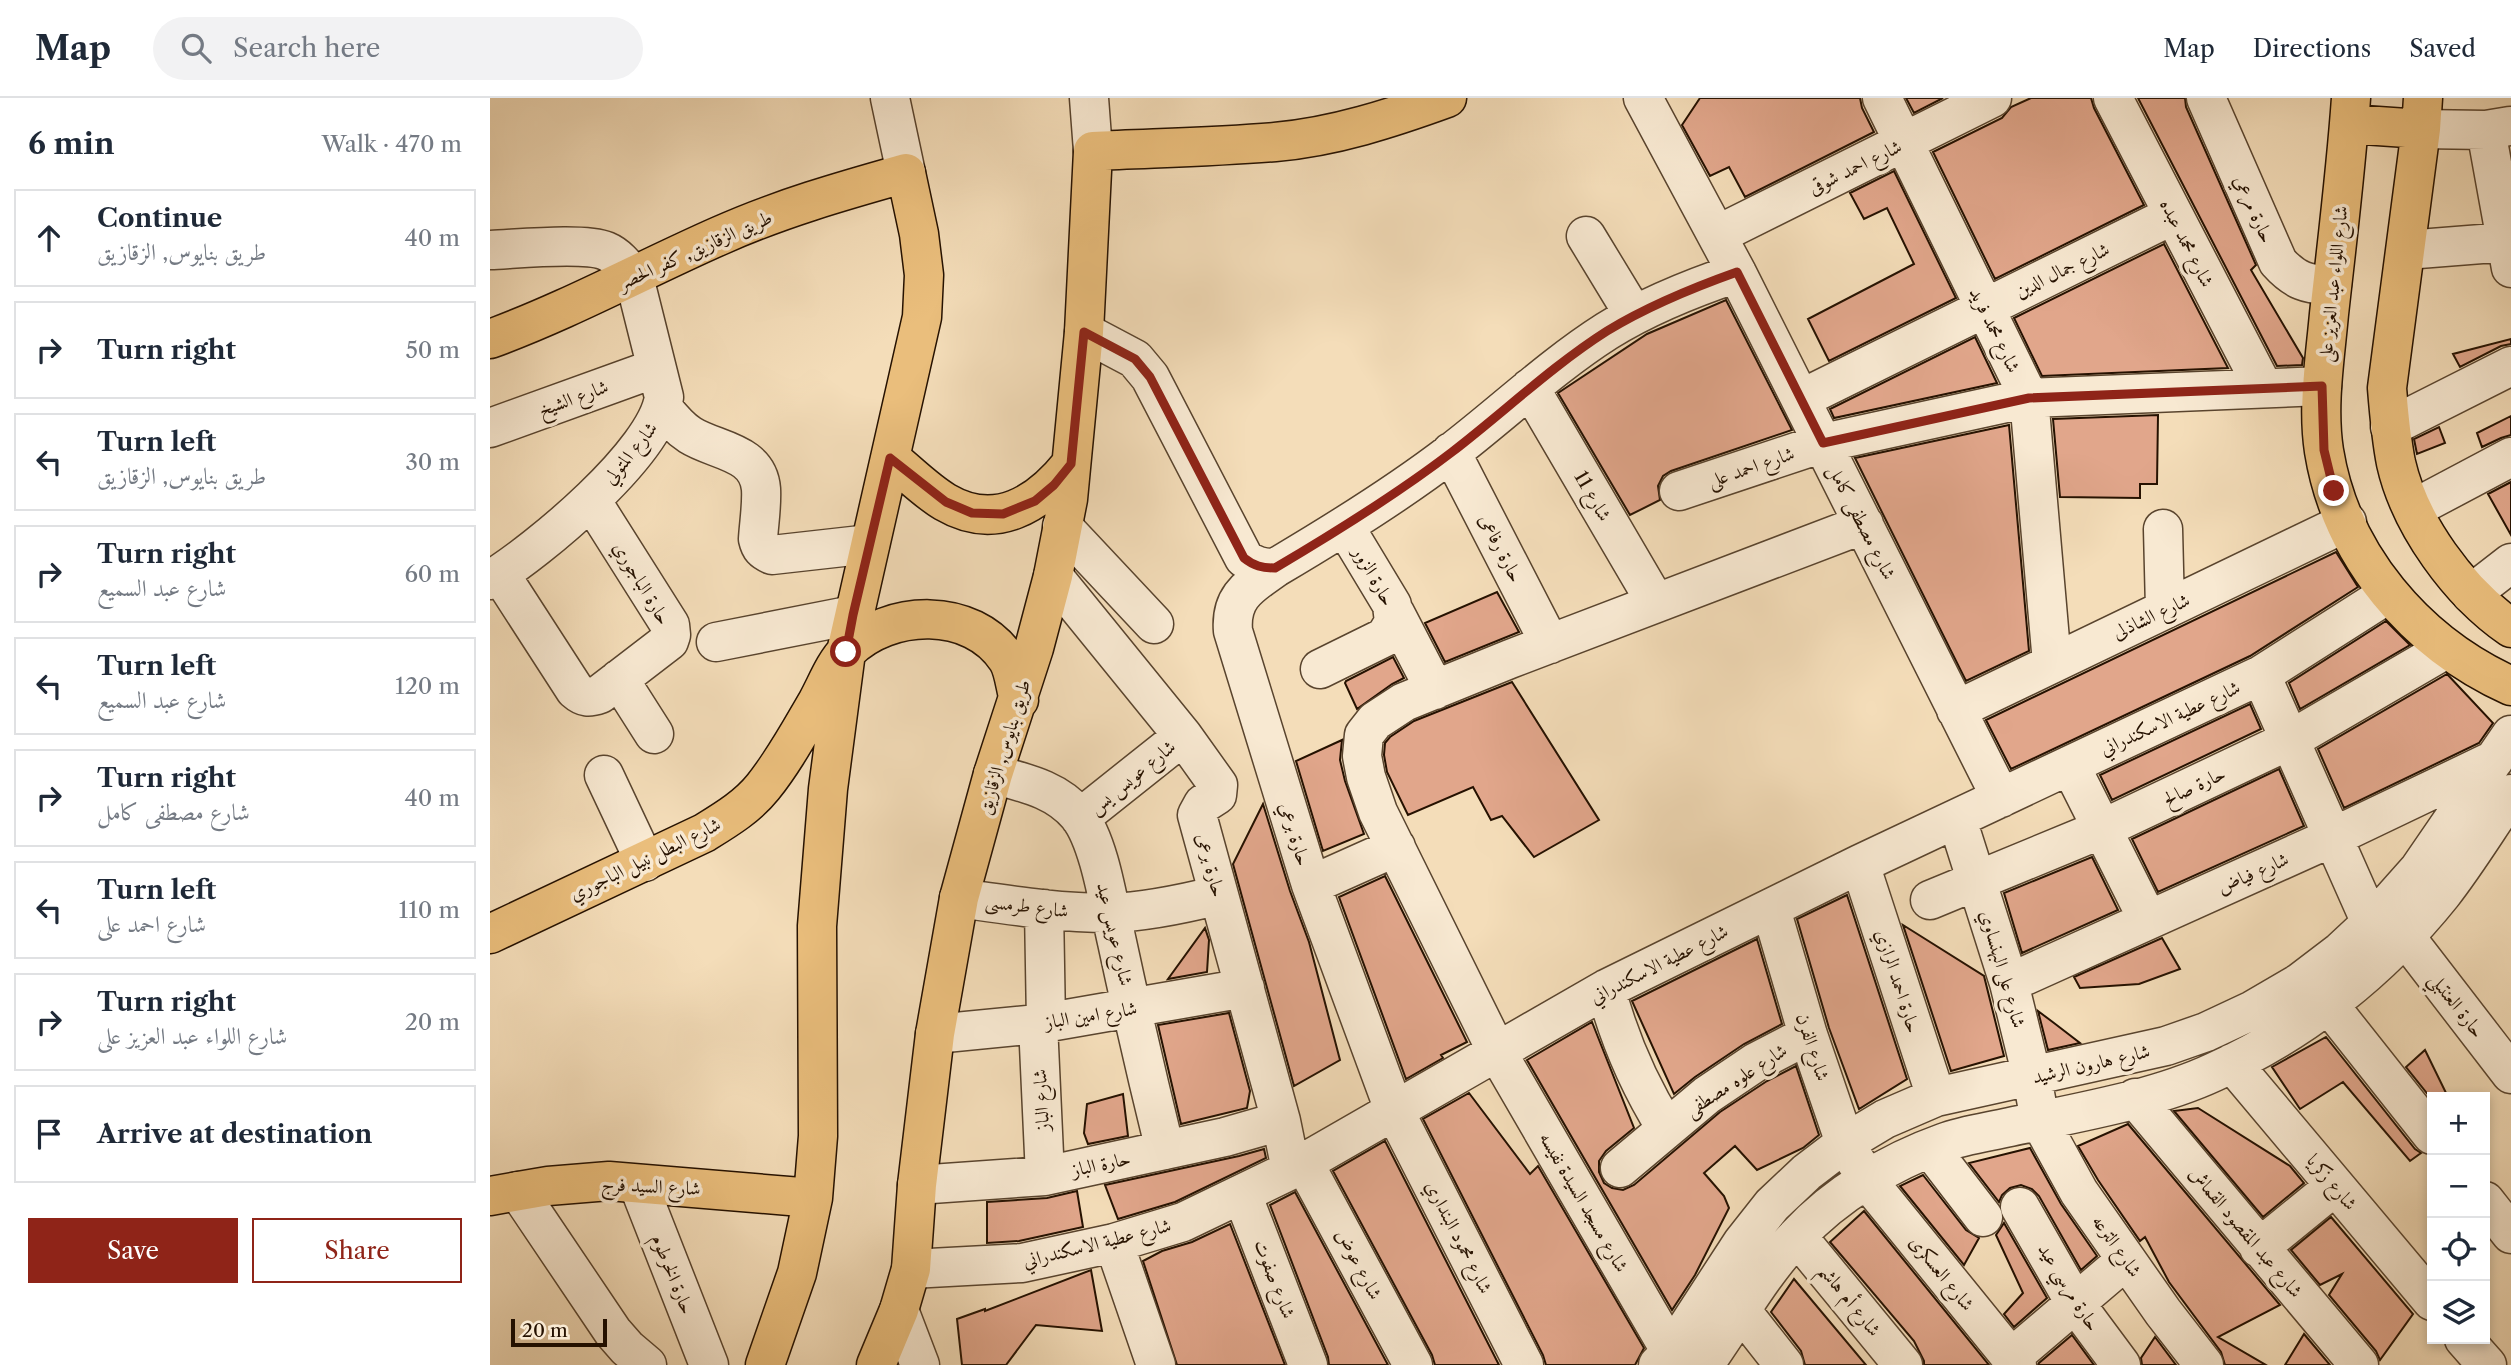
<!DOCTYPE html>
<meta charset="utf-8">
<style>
:root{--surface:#fff;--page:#f2f2f3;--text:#1f2937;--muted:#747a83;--line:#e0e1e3;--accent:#8f2418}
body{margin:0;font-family:"Libre Caslon Text",Amiri,serif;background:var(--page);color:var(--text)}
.controls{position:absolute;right:21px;bottom:21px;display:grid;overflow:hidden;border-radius:0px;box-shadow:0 4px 10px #0003}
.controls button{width:63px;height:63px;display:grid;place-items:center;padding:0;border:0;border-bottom:2px solid var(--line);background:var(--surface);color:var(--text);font:35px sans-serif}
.scale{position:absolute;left:21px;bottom:18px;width:96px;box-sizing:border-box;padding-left:7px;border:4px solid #251100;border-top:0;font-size:19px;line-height:24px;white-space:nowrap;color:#251100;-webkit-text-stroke:5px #f8e9d2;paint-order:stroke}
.stop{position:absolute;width:21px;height:21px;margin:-16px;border:5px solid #8f2418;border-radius:50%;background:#fff}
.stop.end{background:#8f2418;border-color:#fff;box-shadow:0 2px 7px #0008}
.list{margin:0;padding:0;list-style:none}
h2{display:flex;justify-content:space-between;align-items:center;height:91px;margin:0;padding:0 28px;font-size:30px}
h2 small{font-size:23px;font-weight:400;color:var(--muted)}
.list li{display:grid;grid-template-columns:46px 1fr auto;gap:21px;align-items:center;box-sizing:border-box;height:98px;margin:0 14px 14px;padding:0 14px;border:2px solid var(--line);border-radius:0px}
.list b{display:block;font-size:26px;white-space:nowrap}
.list p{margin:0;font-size:23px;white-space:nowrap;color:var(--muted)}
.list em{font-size:23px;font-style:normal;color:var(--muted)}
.actions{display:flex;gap:14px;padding:21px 28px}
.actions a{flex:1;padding:16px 0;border:2px solid var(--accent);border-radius:0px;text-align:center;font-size:24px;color:var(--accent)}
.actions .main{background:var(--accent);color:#fff}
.icon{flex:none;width:38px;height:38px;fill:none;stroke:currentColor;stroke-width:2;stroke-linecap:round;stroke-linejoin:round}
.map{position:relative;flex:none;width:2021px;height:1267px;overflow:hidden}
header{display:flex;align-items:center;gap:42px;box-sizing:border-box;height:98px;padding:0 35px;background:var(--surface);border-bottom:2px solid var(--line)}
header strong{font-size:33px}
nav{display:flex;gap:38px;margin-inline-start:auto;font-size:24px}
.search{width:490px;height:63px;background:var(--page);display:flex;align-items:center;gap:18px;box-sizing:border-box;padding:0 24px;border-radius:38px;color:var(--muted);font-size:26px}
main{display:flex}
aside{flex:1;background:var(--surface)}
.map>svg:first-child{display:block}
.building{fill:#e1a68b;stroke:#251100;stroke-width:2}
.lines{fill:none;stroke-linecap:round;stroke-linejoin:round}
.minor-casing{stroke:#59442e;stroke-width:41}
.major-casing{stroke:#251100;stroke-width:41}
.minor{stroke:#f8e9d2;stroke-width:38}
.major{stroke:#eabe7c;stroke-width:38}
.route{stroke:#8f2418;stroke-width:9}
.labels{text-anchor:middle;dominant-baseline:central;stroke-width:7;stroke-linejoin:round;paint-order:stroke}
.street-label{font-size:19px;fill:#251100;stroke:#f8e9d2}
</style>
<header>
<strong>Map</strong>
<div class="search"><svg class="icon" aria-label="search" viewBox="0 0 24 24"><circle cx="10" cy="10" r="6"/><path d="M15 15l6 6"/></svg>Search here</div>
<nav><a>Map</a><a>Directions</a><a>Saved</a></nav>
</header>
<main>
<aside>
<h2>6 min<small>Walk · 470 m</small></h2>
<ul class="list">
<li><svg class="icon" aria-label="ahead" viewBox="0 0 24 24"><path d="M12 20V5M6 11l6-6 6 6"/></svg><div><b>Continue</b><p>طريق بنايوس, الزقازيق</p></div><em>40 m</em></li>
<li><svg class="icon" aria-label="right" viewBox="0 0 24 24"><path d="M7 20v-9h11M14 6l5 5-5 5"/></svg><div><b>Turn right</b></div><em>50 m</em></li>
<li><svg class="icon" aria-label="left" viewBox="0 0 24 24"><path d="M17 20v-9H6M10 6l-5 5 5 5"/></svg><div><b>Turn left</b><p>طريق بنايوس, الزقازيق</p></div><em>30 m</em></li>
<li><svg class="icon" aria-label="right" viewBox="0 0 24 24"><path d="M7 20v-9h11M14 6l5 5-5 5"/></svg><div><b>Turn right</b><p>شارع عبد السميع</p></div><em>60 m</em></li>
<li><svg class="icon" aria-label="left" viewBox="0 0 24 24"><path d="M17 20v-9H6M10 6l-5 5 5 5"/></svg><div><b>Turn left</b><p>شارع عبد السميع</p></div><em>120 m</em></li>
<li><svg class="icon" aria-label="right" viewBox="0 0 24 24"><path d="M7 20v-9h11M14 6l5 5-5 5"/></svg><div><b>Turn right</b><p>شارع مصطفى كامل</p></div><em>40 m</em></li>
<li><svg class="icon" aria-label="left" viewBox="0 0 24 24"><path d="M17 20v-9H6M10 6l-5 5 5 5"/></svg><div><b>Turn left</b><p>شارع احمد على</p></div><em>110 m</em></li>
<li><svg class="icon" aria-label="right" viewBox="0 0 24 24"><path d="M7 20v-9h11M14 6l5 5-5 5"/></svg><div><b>Turn right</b><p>شارع اللواء عبد العزيز على</p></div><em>20 m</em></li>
<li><svg class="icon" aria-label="arrive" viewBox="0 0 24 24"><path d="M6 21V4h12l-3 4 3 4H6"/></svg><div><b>Arrive at destination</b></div></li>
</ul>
<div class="actions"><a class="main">Save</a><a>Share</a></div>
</aside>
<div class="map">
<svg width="2021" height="1267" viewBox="0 0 2021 1267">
<rect width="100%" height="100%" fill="#f4ddb9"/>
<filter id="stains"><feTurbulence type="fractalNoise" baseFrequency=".00286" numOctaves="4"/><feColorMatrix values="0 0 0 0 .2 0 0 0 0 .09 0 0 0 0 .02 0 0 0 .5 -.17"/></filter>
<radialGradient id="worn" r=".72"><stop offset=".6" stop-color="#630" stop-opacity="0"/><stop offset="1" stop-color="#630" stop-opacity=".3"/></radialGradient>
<!-- building -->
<path class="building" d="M1210,0H1370L1372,10L1384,34L1255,99L1239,69L1220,78L1192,27Z
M1416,0H1453L1424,15Z
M1541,0H1601L1604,10L1654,107L1505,181L1443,54L1512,20L1521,9Z
M1648,0H1695L1696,9L1766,167L1761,172L1813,260L1812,267L1787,268Z
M1404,73L1466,200L1339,263L1318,221L1424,166L1397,110L1374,121L1360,95Z
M1674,146L1738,270L1552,278L1524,220Z
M1236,202L1302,332L1181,373L1173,378L1168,388L1170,402L1140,417L1068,295L1157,236Z
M1485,239L1507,285L1344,320L1340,311Z
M2021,241V246L2011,248L1970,269L1963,256Z
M1668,317L1667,386H1650V400L1570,399L1563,321Z
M2021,318V337L2011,340L1992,349L1987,335Z
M1519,327L1539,553L1476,583L1365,360Z
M1949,329L1955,345L1927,356L1924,341Z
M2021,384V437L1998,396Z
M1846,454L1868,489L1760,558L1521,671L1496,622Z
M1007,494L1029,534L955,564L935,525Z
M1896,523L1920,547L1810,611L1799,585Z
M903,559L914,580L902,586L867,611L855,585L856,583Z
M1957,576L2003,625L1989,645L1854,710L1828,651Z
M1022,584L1109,722L1044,759L1012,718L1001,722L983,689L918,717L897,674L894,657L895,645L900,639L924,623Z
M1760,606L1771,631L1622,702L1610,677Z
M852,642L850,662L855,683L874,736L833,753L806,663Z
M1789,671L1814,728L1668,794L1642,741Z
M773,706L800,793L819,844L850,962L804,988L743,766Z
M1602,759L1628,812L1532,855L1514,795Z
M895,778L977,944L951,957L953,960L916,981L849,799Z
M1357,797L1417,981L1369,1011L1339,930L1307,821Z
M1413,827L1494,878L1514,958L1461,973Z
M715,830L719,842L717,874L678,881Z
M1672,840L1690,871L1649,886L1590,890L1584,879Z
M1267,841L1292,926L1254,946L1205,979L1184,996L1142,903Z
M1548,913L1564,925L1590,945L1558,952Z
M739,915L760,993L757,1010L691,1026L668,927Z
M1102,924L1144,1030L1116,1053L1109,1063V1074L1114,1085L1122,1090L1133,1092L1144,1087L1230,1014L1277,983L1306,968L1329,1037L1313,1050L1267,1072L1245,1048L1214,1075L1234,1098L1239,1110L1205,1177L1182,1212L1037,962Z
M1836,939L1925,1051L1931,1055L1920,1063L1853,984L1810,1011L1782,969Z
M1935,952L1958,999H1940L1916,969Z
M979,995L1040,1076L1048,1068L1154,1250L1145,1267H1056L1053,1257L933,1021Z
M633,996L638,1038L598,1046L594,1035L597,1006Z
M1708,1010L1800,1068L1814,1085L1773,1119L1684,1013Z
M1638,1026L1790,1207L1728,1239L1776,1267H1735L1731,1254L1679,1184L1655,1139L1650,1143L1608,1082L1588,1048Z
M895,1043L1009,1267H945L942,1257L843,1073Z
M1540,1050L1571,1106L1607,1158L1591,1172L1549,1098L1542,1091L1531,1087L1520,1090L1512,1097L1509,1104L1479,1065Z
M774,1051L776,1060L685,1104L628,1121L615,1087L749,1058Z
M1433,1077L1476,1132L1489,1140L1474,1167L1410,1088Z
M587,1093L593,1129L529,1143L497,1145V1104L557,1100Z
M805,1094L898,1267H839L838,1259L780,1107Z
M1374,1113L1499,1267H1434V1263L1424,1243L1340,1144Z
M1841,1119L1923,1216L1890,1262L1886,1253L1839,1197L1852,1176L1830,1187L1801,1152Z
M1514,1125L1557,1200L1524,1229L1514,1216L1533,1195L1506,1137Z
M740,1126L795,1267H687L653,1163L672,1153L702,1144Z
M601,1172L612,1233L546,1227L516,1267H472L467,1221L495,1211V1213Z
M1304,1181L1376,1267H1315L1311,1253L1281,1214Z
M1814,1236L1840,1267H1795Z
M1582,1237L1604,1267H1548L1549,1265Z
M1665,1239L1686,1267H1652L1651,1260Z"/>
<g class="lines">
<!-- minor casing -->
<g class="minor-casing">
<path id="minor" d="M400,0L416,75
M599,0L603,53
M1153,0L1247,175L1511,700
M1392,0L1539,300L1562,565
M1623,0L1773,289
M1716,0L1788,164C1804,182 1818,188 1842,186
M1931,31L1996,32L2020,28
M1996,32L2021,170
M1227,137L1502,0
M1096,138L1144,217
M0,152C27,151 94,144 116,153C128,158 136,169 144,179L174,299C167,354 48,453 0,482
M1916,152L2017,144
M594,234L645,261L660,279L754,460C764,468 772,470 785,470C846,434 906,397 962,354C1014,314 1062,268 1117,233C1157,208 1202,190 1247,175
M1040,290L1166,505
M1311,301L1683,117
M173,310C181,320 189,330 200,337C225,353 268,353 271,391C272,407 269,425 268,441C270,450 273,453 282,457L380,446
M1900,329L2021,268
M0,330L166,270
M961,354L1060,546
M1189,393L1333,345L1539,300L1832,288
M1923,411L2021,359
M572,428L664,526
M1673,431L1675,511
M785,470C760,488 740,498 743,533L821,787L904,1012L1034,1267
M10,476L85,592C94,600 99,600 110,596L179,543L181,537L180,527L101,402
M563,478L693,638L728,687L727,697L713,706L707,717L791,1023L801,1072
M1981,496L2021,465
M905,515L945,592
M226,544L363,517
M830,571L895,539L904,524L902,507L855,429
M1771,577L1881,825
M129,581L164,636
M1466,612L1857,424
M1580,667L1658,822
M503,676C535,685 566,691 588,717C610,744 619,810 627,844C642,914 658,983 675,1052
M114,677L155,764
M590,720L693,638
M1467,721L1519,885L1542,979L1550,1023L1589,1094L1673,1214L1714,1267
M1370,766L1446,999
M821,787L906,749
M469,800C519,807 568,815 619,815C656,814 693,806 729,797
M1440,802L1612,731L1800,642L1956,551
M554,811L556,924
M1281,811L1318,937L1355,1045L1377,1082L1527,1267
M1914,837L2021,976
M1519,885L1843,739L2004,662
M1116,891C1129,941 1148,985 1176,1030
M1839,907L1942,1037
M548,926L555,1078
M445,936L548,926L755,890
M1742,965L1942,1203
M1645,1000L1869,1267
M1440,1050L1493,1119
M814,1065L923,1267
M1130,1070L1217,997L1266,964L1318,937
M148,1086L219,1267
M427,1087L555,1078L735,1039L791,1023
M28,1093L123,1234L137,1250L157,1267
M752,1096L818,1267
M1995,1103L2021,1136
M1530,1109L1585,1205L1631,1267
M1307,1138L1413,1267
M624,1145L666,1267
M1769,1150L1845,1088
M421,1171L532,1165L624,1145L693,1124L801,1072L1116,891L1370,766L1771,577L1898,496
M1250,1211L1294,1267
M409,1212L430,1267
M1974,1241L1997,1267
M1181,1254L1007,954L888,714L876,679L872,658L874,637L885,623L914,604L1020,561L1374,426
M1521,1260L1636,1162
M1168,1267L1181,1254L1252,1145L1282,1107L1317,1074L1355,1045L1395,1021L1446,999L1676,948L1716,934L1763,912L1809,885L1851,853L1881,825L1929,771L2021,637
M1214,1267C1245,1224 1270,1177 1307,1138C1346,1096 1400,1064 1453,1045C1474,1037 1498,1034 1520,1029C1585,1015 1664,1002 1724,974C1813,934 1891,872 1952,796C1977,764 1998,729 2021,696"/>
</g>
<!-- major casing -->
<g class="major-casing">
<path id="major" d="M1861,0C1856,72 1847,144 1839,216C1835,261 1827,308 1834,353C1851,458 1926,545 2021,588
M1933,0L1931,31L1897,290C1899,315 1901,340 1906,365C1920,427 1969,494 2021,530
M1859,26L1931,31
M0,241C79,212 152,172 229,138C289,111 352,93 416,75L429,136L434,177L432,219L356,554L338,691L327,828L328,1038L323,1100L307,1175L275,1267
M400,360C418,374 435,392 455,404C506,434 549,406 581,366
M0,836L214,735C235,722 257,709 273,689C294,663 310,633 327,604C336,588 344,566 357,553C399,511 482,508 517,561C524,571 525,589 529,602
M0,1098L58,1088L119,1083L323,1100
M386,1267L409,1212L421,1171L427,1087L445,936L469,800L503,676L544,550L563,478L578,401L594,234L603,53C664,50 725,49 785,44C844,39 902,20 957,0"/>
</g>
<!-- minor -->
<use href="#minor" class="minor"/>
<!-- major -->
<use href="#major" class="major"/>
</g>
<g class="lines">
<!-- route -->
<path class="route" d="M356,554L363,517L400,360L456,404L482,415L513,416L545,403L564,387L581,366L594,234L645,261L660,279L754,460C764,468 772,470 785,470C846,434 906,397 962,354C1014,314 1062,268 1117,233C1158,208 1202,190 1247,174L1333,345L1539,300L1832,288L1834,352L1844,393"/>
</g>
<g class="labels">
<!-- street labels -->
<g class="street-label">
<text transform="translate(1365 69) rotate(-26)">شارع احمد شوقى</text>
<text transform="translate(1764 111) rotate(66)">حارة مرعي</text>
<text transform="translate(1697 145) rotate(63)">شارع محمد عبده</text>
<text transform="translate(205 152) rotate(-24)">طريق الزقازيق, كفر الحصر</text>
<text transform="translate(1572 172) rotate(-26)">شارع جمال الدين</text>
<text transform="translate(1843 186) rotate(-84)">شارع اللواء عبد العزيز على</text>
<text transform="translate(1505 232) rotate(64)">شارع محمد فريد</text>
<text transform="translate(83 300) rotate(-20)">شارع الشيخ</text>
<text transform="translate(140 355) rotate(-51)">شارع المتولي</text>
<text transform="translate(1261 369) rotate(-19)">شارع احمد على</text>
<text transform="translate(1103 398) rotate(60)">شارع 11</text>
<text transform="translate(1372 424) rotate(63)">شارع مصطفى كامل</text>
<text transform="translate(1011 450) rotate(63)">حارة رفاعى</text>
<text transform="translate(884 478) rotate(60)">حارة الزور</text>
<text transform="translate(152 485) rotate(59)">حارة الباجوري</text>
<text transform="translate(1661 518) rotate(-25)">شارع الشاذلى</text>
<text transform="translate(1680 620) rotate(-25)">شارع عطية الاسكندراني</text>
<text transform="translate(514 649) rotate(-73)">طريق بنايوس, الزقازيق</text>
<text transform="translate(642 679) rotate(-39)">شارع عويس يس</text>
<text transform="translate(1704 688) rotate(-25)">حارة صالح</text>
<text transform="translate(805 736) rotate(73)">حارة برعي</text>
<text transform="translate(155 761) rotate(-26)">شارع البطل نبيل الباجوري</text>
<text transform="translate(721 767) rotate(75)">حارة برعى</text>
<text transform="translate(1763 775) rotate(-24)">شارع فياض</text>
<text transform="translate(537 808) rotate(7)">شارع طرمسى</text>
<text transform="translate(625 836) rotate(77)">شارع عويس عيد</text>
<text transform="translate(1169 866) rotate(-27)">شارع عطية الاسكندراني</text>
<text transform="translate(1513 871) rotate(74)">شارع على البهنساوي</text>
<text transform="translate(1408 883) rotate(72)">حارة احمد الرازي</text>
<text transform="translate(1967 907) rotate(52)">حارة العنتبلي</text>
<text transform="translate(601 917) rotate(-9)">شارع امين الباز</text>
<text transform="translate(1323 949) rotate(72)">شارع الفرن</text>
<text transform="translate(1601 966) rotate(-13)">شارع هارون الرشيد</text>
<text transform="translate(1246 982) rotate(-33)">شارع علوه مصطفى</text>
<text transform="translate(551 1002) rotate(-93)">شارع الباز</text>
<text transform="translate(611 1066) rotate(-12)">حارة الباز</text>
<text transform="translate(1842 1084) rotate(50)">شارع زكريا</text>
<text transform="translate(161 1088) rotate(3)">شارع السيد فرج</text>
<text transform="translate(1094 1104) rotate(60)">شارع مسجد السيدة نفيسه</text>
<text transform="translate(1756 1134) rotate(50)">شارع عبد المقصود القماش</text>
<text transform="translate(969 1139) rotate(63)">شارع محمود البنداري</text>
<text transform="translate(607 1145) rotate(-14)">شارع عطية الاسكندراني</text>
<text transform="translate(1627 1148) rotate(55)">شارع الترعه</text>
<text transform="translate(869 1166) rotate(62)">شارع عوض</text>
<text transform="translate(1452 1175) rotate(51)">شارع العسكرى</text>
<text transform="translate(183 1176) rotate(68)">حارة الخرطوم</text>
<text transform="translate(785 1181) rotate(69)">شارع صفوت</text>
<text transform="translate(1579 1189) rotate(58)">حارة مرسي عيد</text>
<text transform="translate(1360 1202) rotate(51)">شارع أم هاشم</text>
</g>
</g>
<rect width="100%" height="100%" filter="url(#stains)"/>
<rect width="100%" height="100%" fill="url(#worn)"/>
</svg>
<div class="controls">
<button>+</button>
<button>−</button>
<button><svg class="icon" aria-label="locate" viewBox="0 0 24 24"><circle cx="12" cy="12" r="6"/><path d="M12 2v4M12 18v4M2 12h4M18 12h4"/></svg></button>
<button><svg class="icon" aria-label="layers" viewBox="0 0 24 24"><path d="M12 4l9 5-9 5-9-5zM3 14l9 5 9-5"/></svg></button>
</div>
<div class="scale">20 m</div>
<div class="stop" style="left:356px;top:554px"></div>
<div class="stop end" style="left:1844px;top:393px"></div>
</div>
</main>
